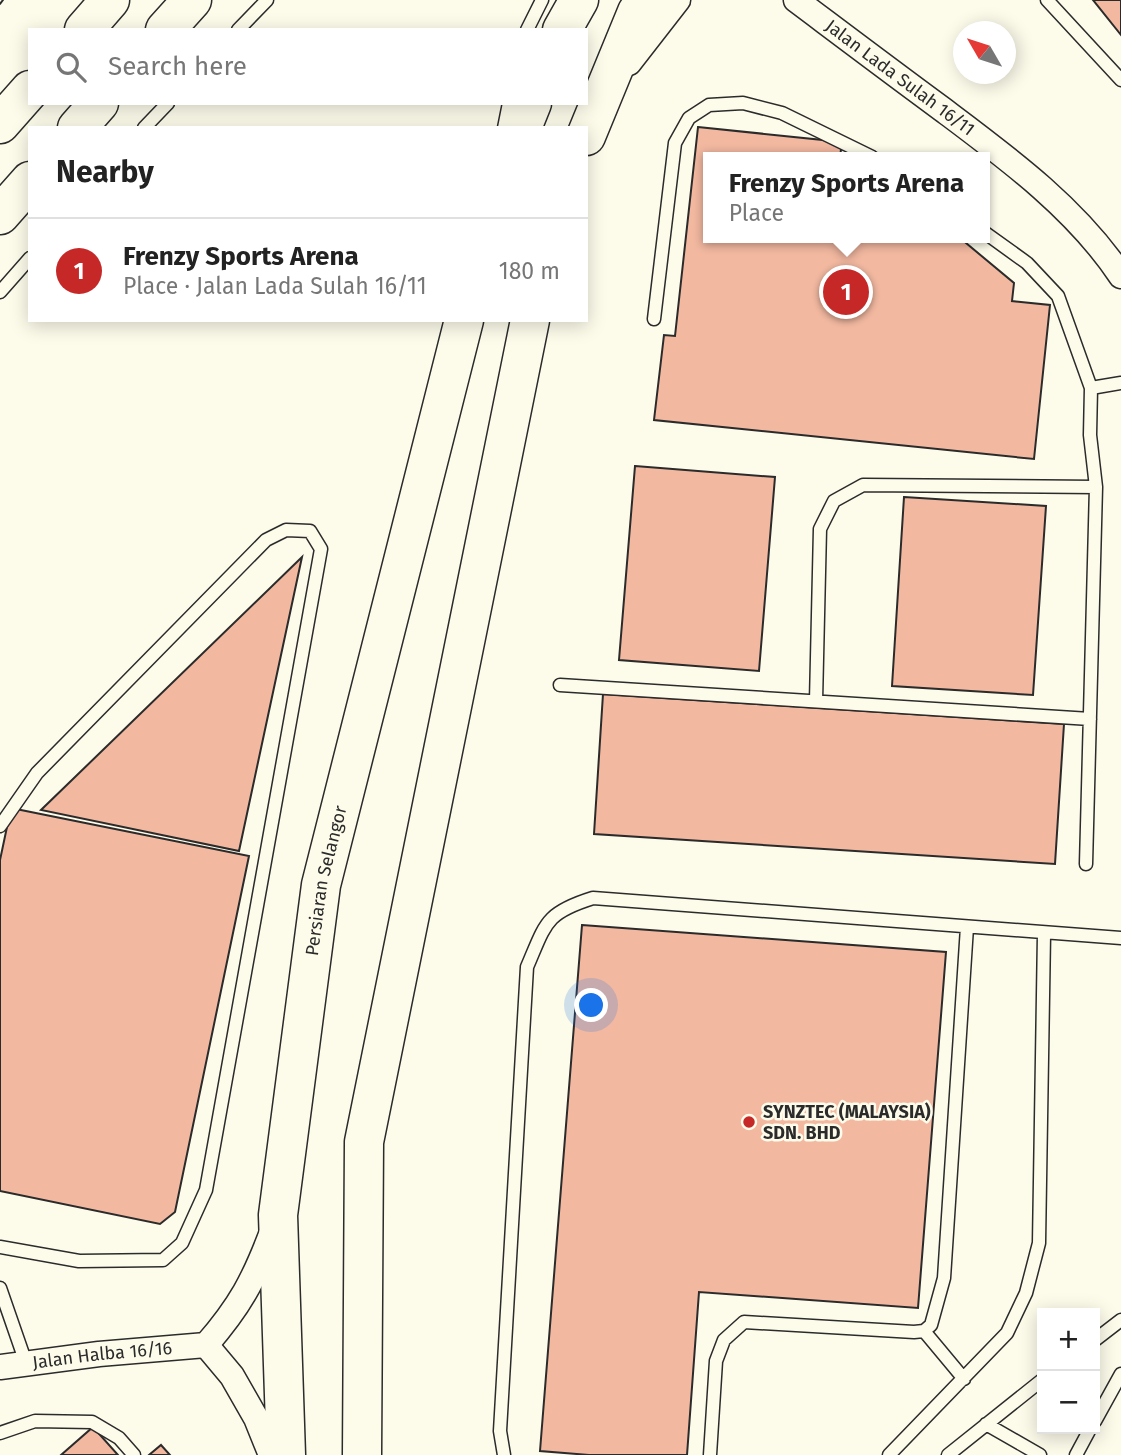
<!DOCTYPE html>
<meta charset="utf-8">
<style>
:root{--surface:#fff;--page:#f2f2f2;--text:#222;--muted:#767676;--line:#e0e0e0;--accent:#c62828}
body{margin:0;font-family:"Fira Sans",sans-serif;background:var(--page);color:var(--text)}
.controls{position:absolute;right:21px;bottom:21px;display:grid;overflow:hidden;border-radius:0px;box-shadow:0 4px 18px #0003}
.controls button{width:63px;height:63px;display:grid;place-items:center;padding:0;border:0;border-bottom:2px solid var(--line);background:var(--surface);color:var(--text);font:35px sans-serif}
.compass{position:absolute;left:953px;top:21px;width:63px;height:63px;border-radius:50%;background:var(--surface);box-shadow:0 4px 18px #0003;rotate:309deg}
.you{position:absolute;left:592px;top:1006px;width:24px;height:24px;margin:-18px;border:5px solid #fff;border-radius:50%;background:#1a73e8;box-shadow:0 0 0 10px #1a73e833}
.badge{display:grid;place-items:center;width:46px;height:46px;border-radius:50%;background:var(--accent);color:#fff;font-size:23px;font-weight:700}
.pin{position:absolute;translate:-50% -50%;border:4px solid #fff;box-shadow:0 2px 7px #0006}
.popup{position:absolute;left:703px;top:152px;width:287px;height:91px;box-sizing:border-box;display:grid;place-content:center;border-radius:0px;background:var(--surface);filter:drop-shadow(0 2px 5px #0005);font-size:23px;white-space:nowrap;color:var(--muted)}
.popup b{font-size:26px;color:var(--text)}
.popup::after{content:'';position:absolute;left:50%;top:100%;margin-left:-14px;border:14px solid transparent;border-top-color:var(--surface)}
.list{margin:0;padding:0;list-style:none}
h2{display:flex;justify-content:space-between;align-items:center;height:91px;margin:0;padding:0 28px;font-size:30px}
h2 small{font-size:23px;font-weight:400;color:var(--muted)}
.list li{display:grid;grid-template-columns:46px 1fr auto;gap:21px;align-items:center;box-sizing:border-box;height:105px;padding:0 28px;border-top:2px solid var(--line)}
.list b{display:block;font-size:26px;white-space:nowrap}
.list p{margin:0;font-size:23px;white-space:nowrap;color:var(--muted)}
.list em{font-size:23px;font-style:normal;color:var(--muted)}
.icon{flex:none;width:38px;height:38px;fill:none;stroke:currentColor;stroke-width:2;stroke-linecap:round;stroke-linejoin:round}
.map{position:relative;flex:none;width:1121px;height:1455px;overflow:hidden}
.search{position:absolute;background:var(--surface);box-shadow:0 4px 18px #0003;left:28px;top:28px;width:560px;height:77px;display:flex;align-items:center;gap:18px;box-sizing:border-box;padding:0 24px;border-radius:0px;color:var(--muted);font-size:26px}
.panel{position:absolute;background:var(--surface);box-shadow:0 4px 18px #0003;left:28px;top:126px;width:560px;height:196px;border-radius:0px}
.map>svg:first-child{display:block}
.building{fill:#f2b8a0;stroke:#2b2b2b;stroke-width:2}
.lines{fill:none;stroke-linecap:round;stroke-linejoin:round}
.lane-casing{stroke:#2b2b2b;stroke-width:15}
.street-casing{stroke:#2b2b2b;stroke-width:27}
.primary-casing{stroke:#2b2b2b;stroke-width:41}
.highway-casing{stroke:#2b2b2b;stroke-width:41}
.lane{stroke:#fdfbea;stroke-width:12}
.street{stroke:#fdfbea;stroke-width:24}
.primary{stroke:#fdfbea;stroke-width:38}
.highway{stroke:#fdfbea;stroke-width:38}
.tram{stroke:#2b2b2b;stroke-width:2}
.poi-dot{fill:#c62828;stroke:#fdfbea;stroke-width:2.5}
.labels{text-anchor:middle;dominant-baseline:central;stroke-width:5;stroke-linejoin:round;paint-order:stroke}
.street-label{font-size:18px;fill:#2b2b2b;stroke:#fdfbea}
.poi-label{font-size:18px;font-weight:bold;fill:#2b2b2b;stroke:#fdfbea;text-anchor:start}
</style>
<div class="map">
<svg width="1121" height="1455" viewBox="0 0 1121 1455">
<rect width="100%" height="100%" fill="#fdfbea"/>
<!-- building -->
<path class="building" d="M1093,0H1121V35Z
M698,127L842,142L840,157H708V238H960L1014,283L1012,301L1050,305L1034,459L654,420L664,335L675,336Z
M635,466L775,477L759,671L619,660Z
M904,497L1046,506L1033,695L892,686Z
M302,557L239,851L41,810Z
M603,694L1064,724L1055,864L594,834Z
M11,808L249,856L175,1212L160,1224L0,1191V860Z
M582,925L946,952L918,1308L699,1292L687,1455H589L540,1451Z
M93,1427L118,1455H61Z
M161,1445L170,1455H149Z"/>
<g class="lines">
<!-- lane casing -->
<g class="lane-casing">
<path id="lane" d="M1047,0L1121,80
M238,30L267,0
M527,30L542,0
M144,128L168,103
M504,128L509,103
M984,232L1027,263L1058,296L1091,388
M0,292L30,258
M654,319L675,143L689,118L709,105L743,103L782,113L872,157
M560,685L1090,719
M816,701L820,529L834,501L863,485L1096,487
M0,826L37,773L266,540L286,530L310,531L321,549L206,1190L182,1243L163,1260L79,1261L0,1247
M1086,864L1096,487L1090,435L1091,388L1121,383
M0,1288L26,1363
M924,1331L964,1379
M1095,1340L1121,1320
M1095,1421L1121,1374
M986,1424L1040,1455
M0,1433L35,1421L92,1422L119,1438L134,1455
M504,1455L500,1431L527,967C546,923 545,913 593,898L1121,938
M710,1455L716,1361L724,1340L744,1322L914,1332L924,1331L931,1325L944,1278L967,927
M889,1455L1007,1333L1026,1293L1039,1243L1044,934
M948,1455L1042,1380
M1076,1455L1090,1429"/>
</g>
<!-- street casing -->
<g class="street-casing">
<g id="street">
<path id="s1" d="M796,0C844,36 893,73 942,109C1006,157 1076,208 1121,276"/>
<path d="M629,63L678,0"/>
<path d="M206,1345L232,1376L256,1418L271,1455"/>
<path id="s2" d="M0,1367L99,1354L206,1345C240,1306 254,1280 272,1232"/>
</g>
</g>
<!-- primary casing -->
<g class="primary-casing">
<g id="primary">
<path d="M562,30L579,0"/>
<path d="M522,128L532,103"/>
<path d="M586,136L637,12L645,0"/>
<path id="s3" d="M286,1455L278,1215L321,885L464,320"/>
<path d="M362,1455L364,1142L530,320"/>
</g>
</g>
<!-- highway casing -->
<g class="highway-casing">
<path id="highway" d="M84,30L110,0
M165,30L192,0
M0,124L30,90
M77,128L99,103
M0,215L30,181"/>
</g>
<!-- lane -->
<use href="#lane" class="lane"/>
<!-- street -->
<use href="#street" class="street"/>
<!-- primary -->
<use href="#primary" class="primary"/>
<!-- highway -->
<use href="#highway" class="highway"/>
<!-- tram -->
<path class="tram" d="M0,4L3,0"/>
</g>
<!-- markers -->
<circle class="poi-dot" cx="749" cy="1122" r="7"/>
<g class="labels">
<!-- street labels -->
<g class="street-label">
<text stroke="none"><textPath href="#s1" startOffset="130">Jalan Lada Sulah 16/11</textPath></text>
<text stroke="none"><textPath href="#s3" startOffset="578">Persiaran Selangor</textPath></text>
<text stroke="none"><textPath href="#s2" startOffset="103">Jalan Halba 16/16</textPath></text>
</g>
<!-- poi labels -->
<g class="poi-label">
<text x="763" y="1112">SYNZTEC (MALAYSIA)<tspan x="763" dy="21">SDN. BHD</tspan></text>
</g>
</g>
</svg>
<div class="controls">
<button>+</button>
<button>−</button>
</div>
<svg class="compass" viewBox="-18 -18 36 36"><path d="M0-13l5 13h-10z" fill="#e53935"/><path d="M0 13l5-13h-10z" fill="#767676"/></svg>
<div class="you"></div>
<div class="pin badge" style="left:846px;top:292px">1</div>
<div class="popup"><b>Frenzy Sports Arena</b>Place</div>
<div class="search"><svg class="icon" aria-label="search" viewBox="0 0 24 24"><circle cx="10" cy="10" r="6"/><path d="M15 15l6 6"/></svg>Search here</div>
<section class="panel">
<h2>Nearby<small></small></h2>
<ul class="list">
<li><span class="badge">1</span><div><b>Frenzy Sports Arena</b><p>Place · Jalan Lada Sulah 16/11</p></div><em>180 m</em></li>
</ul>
</section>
</div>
